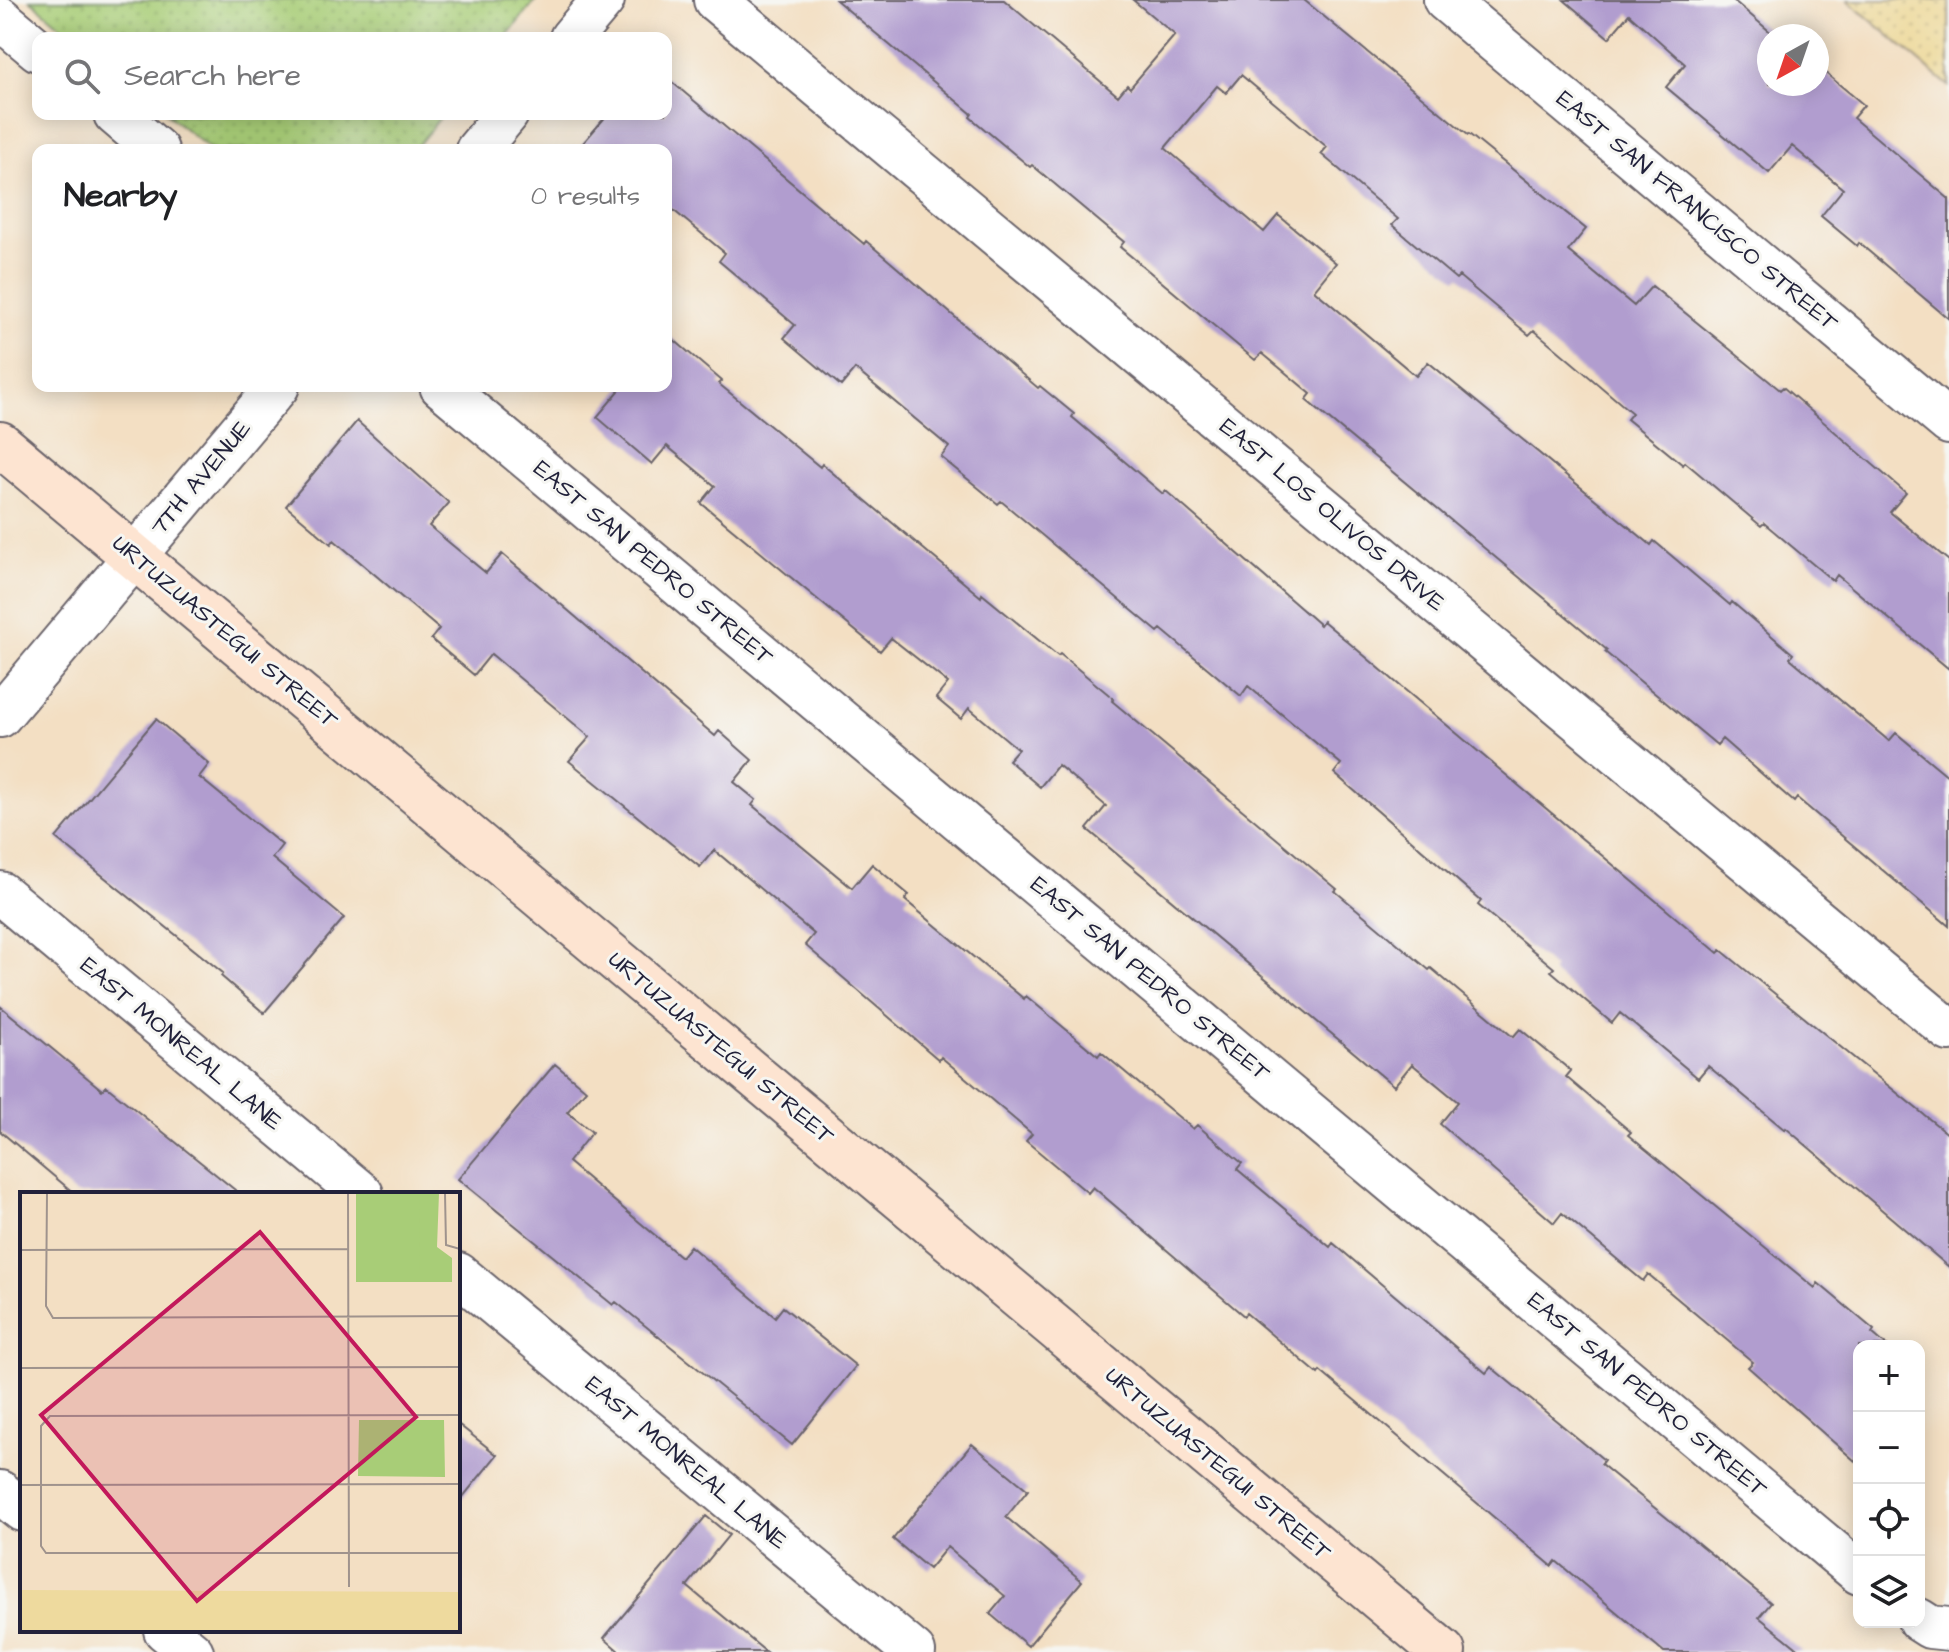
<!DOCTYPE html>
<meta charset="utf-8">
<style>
:root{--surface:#fff;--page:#f2f2f2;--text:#202124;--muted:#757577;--line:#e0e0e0}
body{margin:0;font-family:"Architects Daughter",sans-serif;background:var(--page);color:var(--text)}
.controls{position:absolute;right:24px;bottom:24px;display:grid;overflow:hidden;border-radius:16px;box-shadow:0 4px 20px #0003}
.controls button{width:72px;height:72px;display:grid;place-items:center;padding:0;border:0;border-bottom:2px solid var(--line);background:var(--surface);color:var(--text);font:40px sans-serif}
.compass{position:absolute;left:1757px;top:24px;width:72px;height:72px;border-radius:50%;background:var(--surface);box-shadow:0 4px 20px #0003;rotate:220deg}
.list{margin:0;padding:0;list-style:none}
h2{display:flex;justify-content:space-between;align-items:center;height:104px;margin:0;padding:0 32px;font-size:34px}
h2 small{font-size:26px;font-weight:400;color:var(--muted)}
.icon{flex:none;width:44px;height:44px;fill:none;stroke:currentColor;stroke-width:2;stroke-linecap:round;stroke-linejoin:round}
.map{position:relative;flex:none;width:1949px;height:1652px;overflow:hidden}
.search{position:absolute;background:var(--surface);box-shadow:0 4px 20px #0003;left:32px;top:32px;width:640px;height:88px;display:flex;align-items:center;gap:20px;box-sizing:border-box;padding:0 28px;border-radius:16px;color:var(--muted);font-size:30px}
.panel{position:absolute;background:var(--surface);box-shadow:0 4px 20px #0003;left:32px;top:144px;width:640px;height:248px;border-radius:16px}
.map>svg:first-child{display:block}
.grass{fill:url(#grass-dots);stroke:#657859;stroke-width:2}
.sand{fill:url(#sand-dots);stroke:#887e6c;stroke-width:2}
.building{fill:#b19dcf}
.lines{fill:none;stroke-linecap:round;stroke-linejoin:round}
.minor-casing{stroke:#6b646b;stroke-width:46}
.secondary-casing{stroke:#6b646b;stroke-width:48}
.minor{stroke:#fff;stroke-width:42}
.secondary{stroke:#fde4d1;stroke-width:44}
.labels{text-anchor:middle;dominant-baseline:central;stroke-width:6;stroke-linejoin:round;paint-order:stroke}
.street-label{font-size:24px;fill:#22223b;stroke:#f6f6f2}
.inset-road{fill:none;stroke:#9f938d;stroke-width:2}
.view{fill:#c2185b;fill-opacity:0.15;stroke:#c2185b;stroke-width:4}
.inset-edge{fill:none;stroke:#22223b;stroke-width:4}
</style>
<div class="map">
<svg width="1949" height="1652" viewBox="0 0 1949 1652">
<defs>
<pattern id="grass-dots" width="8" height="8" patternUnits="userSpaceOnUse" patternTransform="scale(2)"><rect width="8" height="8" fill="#a8cd77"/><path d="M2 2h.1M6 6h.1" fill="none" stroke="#90b068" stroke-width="1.8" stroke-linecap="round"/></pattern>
<pattern id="sand-dots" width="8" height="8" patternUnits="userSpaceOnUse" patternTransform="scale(2)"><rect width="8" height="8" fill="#eeda9e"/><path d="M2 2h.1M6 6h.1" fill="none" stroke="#ccbb89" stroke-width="1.8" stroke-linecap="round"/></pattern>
</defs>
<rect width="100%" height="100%" fill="#f6f6f2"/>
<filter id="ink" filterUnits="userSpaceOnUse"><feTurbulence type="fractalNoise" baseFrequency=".0125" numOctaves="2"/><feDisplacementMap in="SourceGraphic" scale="16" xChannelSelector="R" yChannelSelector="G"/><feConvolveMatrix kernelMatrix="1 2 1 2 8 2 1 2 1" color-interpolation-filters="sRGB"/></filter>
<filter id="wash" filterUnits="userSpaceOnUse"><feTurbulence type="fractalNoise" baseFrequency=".006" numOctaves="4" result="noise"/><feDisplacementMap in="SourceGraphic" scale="32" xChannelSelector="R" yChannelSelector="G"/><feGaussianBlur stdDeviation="1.8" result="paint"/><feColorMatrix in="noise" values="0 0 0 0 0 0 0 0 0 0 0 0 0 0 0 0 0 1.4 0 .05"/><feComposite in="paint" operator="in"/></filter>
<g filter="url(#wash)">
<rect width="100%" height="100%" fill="#f3dfc3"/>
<!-- grass -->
<path class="grass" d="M30,0H536L505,38H76Z
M167,114H443L414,150H211Z"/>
<!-- sand -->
<path class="sand" d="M1847,0H1949V86Z"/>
<g id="blocks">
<!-- building -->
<path class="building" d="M836,0H1004L1118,96L1127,85L1130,88L1175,35L1133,0H1304L1468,135L1469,134L1586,229L1568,251L1634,306L1652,286L1780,390L1783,387L1906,493L1890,512L1949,561V669L1837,575L1833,581L1764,523L1761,526L1685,462L1683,465L1627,419L1632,413L1534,330L1529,335L1459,276L1456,279L1392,225L1398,219L1321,154L1327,147L1241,75L1226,93L1217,86L1165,148L1264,232L1278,215L1336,263L1314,290L1416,376L1428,362L1651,545L1654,541L1730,605L1732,602L1793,654L1790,658L1889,741L1896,733L1949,777V926L1797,798L1794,802L1722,739L1717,745L1605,652L1607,650L1306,400L1311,394L1262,353L1255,360L1120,247L1124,242L1032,165L1030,167L970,117L972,114Z
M1564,0H1733L1775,36H1769V84H1817V66L1864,105L1853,118L1949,199V319L1859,243L1857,246L1821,216L1843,189L1792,146L1769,173L1666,87L1685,64L1629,14L1609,38Z
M666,77L864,244L866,241L1038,388L1040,386L1074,414L1072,417L1163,494L1166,491L1320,625L1323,621L1718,953L1721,950L1949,1135V1267L1786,1128L1785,1130L1708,1066L1698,1078L1620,1013L1612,1023L1551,971L1554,968L1478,905L1481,901L1334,773L1341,764L1248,686L1241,696L1161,629L1158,632L1001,501L998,504L941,457L949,447L855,369L841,386L784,338L795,325L719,261L725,253L666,204V150H577L608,114H666Z
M666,333L722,381L719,384L820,467L822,464L981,597L982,594L1058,656L1060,654L1114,699L1112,701L1337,889L1335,891L1429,970L1431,968L1513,1037L1520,1029L1571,1071L1566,1077L1631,1132L1628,1135L1815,1288L1818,1283L1874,1330L1872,1333L1887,1346H1859V1456L1855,1461L1748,1367L1753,1362L1648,1274L1643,1281L1562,1213L1554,1223L1440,1124L1458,1102L1412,1064L1394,1086L1087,829L1106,806L1058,765L1040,787L1008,760L1018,749L969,708L961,719L936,698L948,683L891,638L880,651L701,503L715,486L667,446L652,464L597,417L623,386H666Z
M357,421L449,503L429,526L486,573L502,554L715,736L719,731L752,760L734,782L756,800L752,805L852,888L872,864L909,895L905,900L1024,999L1026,996L1098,1056L1101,1052L1193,1129L1197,1125L1242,1163L1237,1169L1330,1247L1333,1243L1486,1373L1491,1367L1604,1460L1601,1464L1771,1603L1759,1617L1802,1652H1664L1556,1561L1552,1566L1320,1371L1318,1374L1246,1313L1244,1316L1093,1187L1088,1193L1026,1141L1032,1134L941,1057L939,1060L805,945L814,934L714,850L700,867L569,761L590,737L491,654L474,675L431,639L439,629L334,540L331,544L286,506Z
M156,719L209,764L199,777L282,845L272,858L344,918L264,1013L221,976L223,973L56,838Z
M0,1006L102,1090L106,1086L240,1194H75L0,1131Z
M555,1064L586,1090L567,1112L592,1132L568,1162L681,1257L690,1246L775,1317L783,1307L856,1366L792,1445L616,1302L613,1305L458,1179Z
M458,1424L497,1455L458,1503Z
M972,1444L1028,1490L1006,1517L1082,1581L1028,1646L990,1614L1005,1596L947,1547L929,1569L893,1539Z
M706,1516L729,1535L687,1586L766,1652H620L604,1638Z"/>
</g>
</g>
<g filter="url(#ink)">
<use href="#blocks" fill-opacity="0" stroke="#6b646b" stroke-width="2"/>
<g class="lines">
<!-- minor casing -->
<g class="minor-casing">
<path id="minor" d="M715,0L1949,1030
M1445,0L1949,423
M0,18L38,50
M571,38L603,0
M115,114L157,150
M477,150L507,114
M441,386L1859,1573
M0,716L278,386
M0,893L362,1194
M458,1274L914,1652
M0,1492L22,1510
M1919,1620L1930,1627L1949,1629
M165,1630L192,1652"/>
</g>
<!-- secondary casing -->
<g class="secondary-casing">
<path id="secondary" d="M0,444L1443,1652"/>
</g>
<!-- minor -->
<use href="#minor" class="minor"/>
<!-- secondary -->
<use href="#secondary" class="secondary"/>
</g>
</g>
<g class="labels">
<!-- street labels -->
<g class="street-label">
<text transform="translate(1697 211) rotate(40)">EAST SAN FRANCISCO STREET</text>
<text transform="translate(201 478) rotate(-50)">7TH AVENUE</text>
<text transform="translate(1332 515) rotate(40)">EAST LOS OLIVOS DRIVE</text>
<text transform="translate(653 563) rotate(40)">EAST SAN PEDRO STREET</text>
<text transform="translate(225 632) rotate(40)">URTUZUASTEGUI STREET</text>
<text transform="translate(1150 979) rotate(40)">EAST SAN PEDRO STREET</text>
<text transform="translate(181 1044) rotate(40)">EAST MONREAL LANE</text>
<text transform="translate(721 1048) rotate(40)">URTUZUASTEGUI STREET</text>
<text transform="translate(1647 1395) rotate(40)">EAST SAN PEDRO STREET</text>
<text transform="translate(686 1463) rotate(40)">EAST MONREAL LANE</text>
<text transform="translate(1218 1464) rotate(40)">URTUZUASTEGUI STREET</text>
</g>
</g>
<!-- overview -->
<g transform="translate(20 1192)">
<rect width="440" height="440" fill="#f3dfc3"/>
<path d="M336,1H419L417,55L432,66V90H336ZM339,228H424L425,285L338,284Z" fill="#a8cd77"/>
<path d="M0,398L440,400V439H0Z" fill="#eeda9e"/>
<path d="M357,6H399L400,80H357Z" fill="#a8cd77"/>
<path class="inset-road" d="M27,1L26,114L33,126L440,124M328,1L329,395M425,1L426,53L440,57M0,58L328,57M0,176L440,175M440,223L30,224L21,234V354L26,361H440M0,293L440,292"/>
<path class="view" d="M240,40L396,225L177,409L21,223Z"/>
<rect width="440" height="440" class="inset-edge"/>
</g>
</svg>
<div class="controls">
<button>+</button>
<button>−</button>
<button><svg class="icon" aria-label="locate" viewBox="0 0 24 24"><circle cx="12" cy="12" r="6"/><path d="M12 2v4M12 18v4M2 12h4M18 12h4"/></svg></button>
<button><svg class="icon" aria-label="layers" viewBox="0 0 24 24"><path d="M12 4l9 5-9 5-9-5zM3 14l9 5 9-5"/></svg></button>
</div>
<svg class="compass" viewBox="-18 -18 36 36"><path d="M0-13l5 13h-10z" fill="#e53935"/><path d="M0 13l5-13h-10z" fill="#757577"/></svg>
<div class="search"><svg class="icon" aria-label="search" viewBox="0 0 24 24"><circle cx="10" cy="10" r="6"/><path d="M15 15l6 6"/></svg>Search here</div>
<section class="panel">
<h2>Nearby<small>0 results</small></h2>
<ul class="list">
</ul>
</section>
</div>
